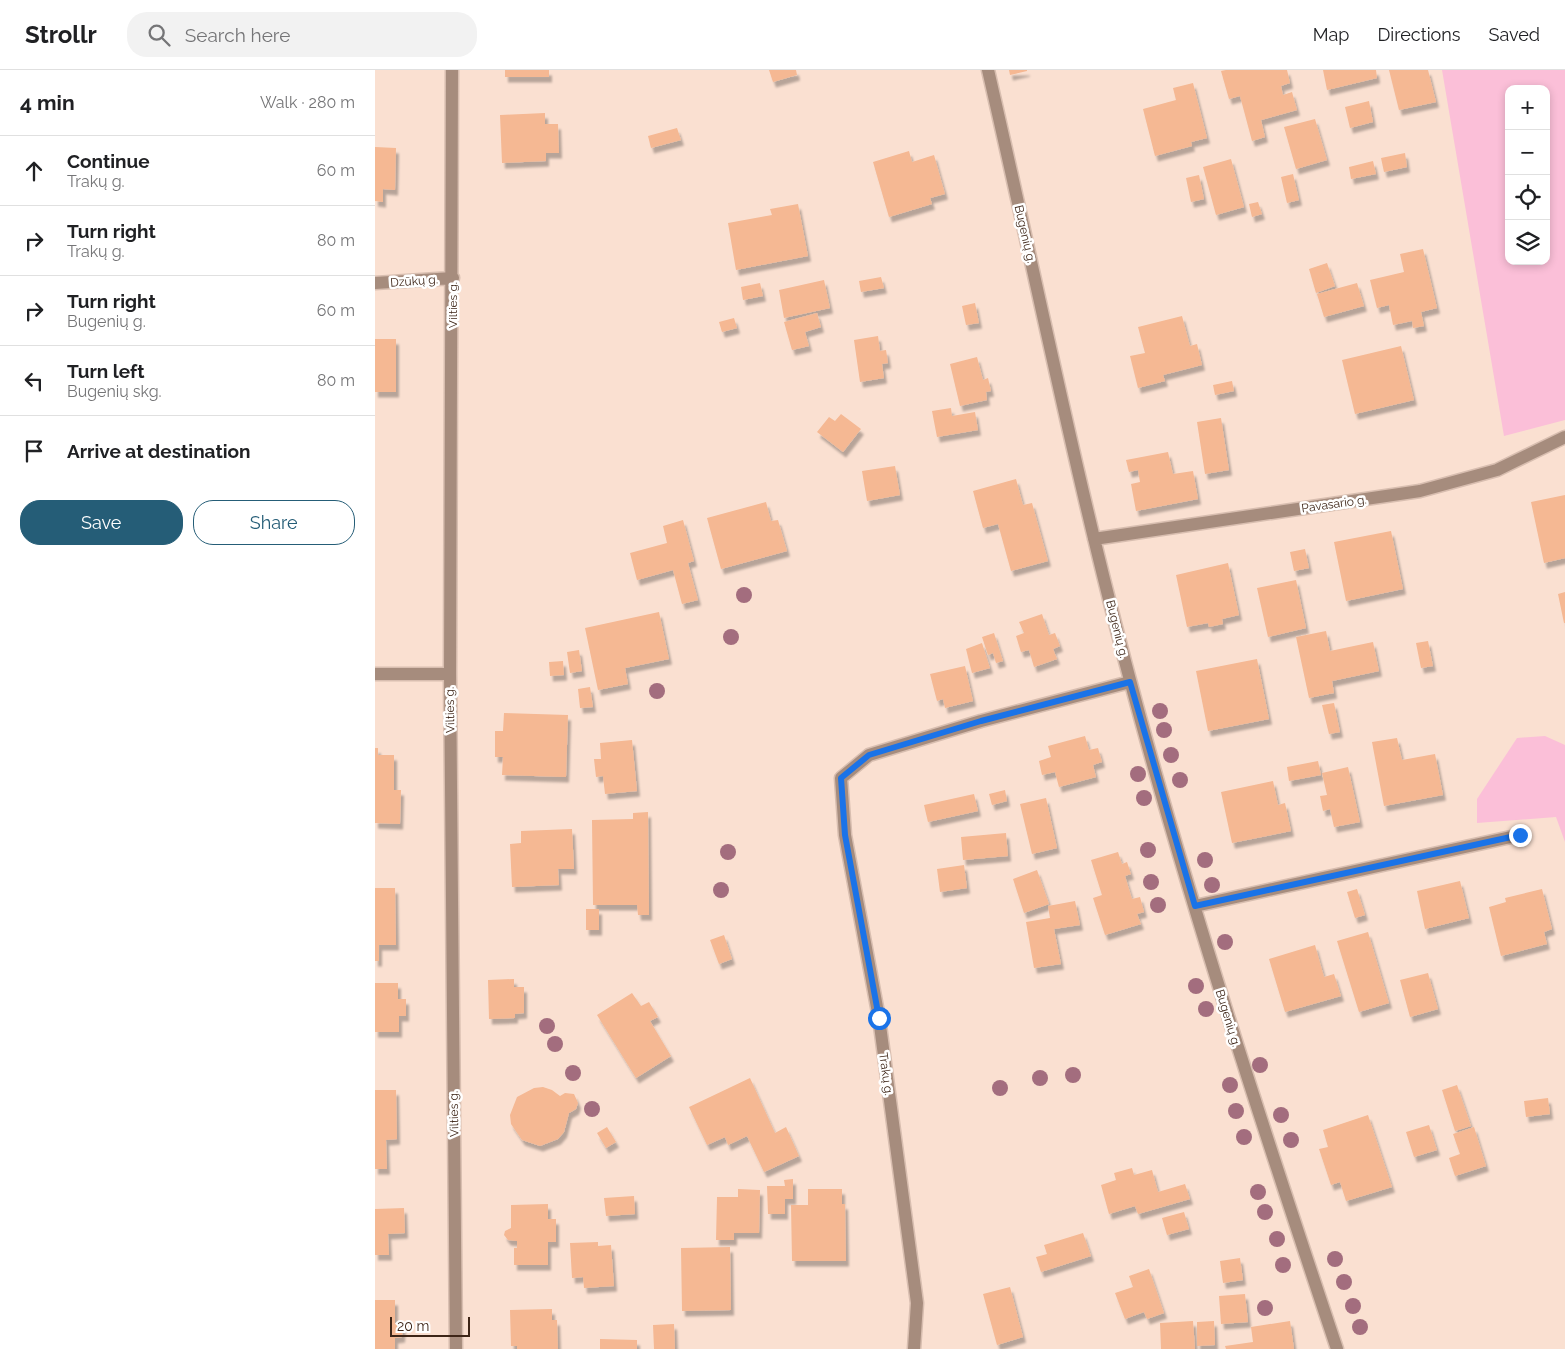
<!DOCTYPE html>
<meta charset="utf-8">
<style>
:root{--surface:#fff;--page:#f2f2f2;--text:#202124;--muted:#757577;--line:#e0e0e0;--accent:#255d77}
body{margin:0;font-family:Raleway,sans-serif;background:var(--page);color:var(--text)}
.controls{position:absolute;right:15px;top:15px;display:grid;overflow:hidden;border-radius:10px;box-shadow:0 2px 8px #0003}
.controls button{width:45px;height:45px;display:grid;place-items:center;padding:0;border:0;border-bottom:1px solid var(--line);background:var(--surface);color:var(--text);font:25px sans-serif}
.scale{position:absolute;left:15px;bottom:12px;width:80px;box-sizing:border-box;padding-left:5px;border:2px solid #3d2517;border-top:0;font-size:14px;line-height:18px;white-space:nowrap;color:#3d2517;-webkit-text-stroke:4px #fff;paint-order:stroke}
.stop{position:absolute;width:15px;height:15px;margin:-11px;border:4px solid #1a73e8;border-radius:50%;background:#fff}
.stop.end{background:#1a73e8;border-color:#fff;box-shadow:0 1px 5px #0008}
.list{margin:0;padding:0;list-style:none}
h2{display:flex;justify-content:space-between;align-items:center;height:65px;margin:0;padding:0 20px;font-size:21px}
h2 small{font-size:16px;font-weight:400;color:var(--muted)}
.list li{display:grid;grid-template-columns:32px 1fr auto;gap:15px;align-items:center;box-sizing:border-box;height:70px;padding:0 20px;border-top:1px solid var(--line)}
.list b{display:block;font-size:19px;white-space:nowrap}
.list p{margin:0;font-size:16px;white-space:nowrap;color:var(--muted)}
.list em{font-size:16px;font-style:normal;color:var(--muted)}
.actions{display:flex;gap:10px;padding:15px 20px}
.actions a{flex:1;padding:11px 0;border:1px solid var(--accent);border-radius:20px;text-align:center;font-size:18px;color:var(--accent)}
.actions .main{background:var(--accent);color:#fff}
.icon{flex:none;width:28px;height:28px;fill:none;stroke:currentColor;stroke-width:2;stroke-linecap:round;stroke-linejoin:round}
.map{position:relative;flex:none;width:1190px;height:1279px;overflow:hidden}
header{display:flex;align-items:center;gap:30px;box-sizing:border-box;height:70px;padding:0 25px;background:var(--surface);border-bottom:1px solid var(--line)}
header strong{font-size:24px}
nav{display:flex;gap:28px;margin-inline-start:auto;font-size:18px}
.search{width:350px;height:45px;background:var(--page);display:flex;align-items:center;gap:12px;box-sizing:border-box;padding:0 18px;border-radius:20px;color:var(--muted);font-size:19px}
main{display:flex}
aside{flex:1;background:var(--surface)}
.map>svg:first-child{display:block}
.green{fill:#fbbfd8;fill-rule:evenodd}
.building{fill:#f5b893;filter:url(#shadow)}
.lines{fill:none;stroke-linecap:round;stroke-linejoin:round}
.minor-casing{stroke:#d8beb0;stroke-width:15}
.minor{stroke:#a68c7d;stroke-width:12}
.tree{fill:#a36d7e}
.route{stroke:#1a73e8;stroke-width:6}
.labels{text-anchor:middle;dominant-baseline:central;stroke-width:5;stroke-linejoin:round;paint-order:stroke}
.street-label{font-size:12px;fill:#3d2517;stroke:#fff}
</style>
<header>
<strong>Strollr</strong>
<div class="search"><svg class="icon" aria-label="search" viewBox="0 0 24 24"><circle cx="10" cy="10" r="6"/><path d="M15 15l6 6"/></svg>Search here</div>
<nav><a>Map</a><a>Directions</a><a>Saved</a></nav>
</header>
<main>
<aside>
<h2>4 min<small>Walk · 280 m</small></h2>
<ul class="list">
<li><svg class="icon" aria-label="ahead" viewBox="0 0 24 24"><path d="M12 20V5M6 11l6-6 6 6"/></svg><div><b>Continue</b><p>Trakų g.</p></div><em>60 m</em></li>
<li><svg class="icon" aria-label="right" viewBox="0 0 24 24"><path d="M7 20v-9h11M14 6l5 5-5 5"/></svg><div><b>Turn right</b><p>Trakų g.</p></div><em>80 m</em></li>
<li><svg class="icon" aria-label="right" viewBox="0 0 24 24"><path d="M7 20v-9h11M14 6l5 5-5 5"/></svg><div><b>Turn right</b><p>Bugenių g.</p></div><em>60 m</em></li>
<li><svg class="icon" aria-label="left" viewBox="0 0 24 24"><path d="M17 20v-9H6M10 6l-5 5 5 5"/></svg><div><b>Turn left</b><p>Bugenių skg.</p></div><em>80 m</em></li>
<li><svg class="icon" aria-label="arrive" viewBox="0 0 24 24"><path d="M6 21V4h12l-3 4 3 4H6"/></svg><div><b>Arrive at destination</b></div></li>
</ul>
<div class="actions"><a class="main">Save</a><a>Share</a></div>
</aside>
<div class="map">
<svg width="1190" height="1279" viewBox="0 0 1190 1279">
<defs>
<filter id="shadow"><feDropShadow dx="3" dy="5.5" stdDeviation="1" flood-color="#0004"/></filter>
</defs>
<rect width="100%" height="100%" fill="#fae0d1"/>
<!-- green -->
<path class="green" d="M1067,0H1190V350L1129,366ZM1134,19H1171V191H1134Z
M1170,666L1190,675V772L1181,747L1102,753V729L1142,668Z"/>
<!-- building -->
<path class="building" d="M130,0H174V7H130Z
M394,0H421L422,5L398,12Z
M634,0H652V1L635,5Z
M851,0H912L915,13L906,16L908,25L917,22L922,40L886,50L890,67L877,71L865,26L854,29L846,1Z
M948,0H1001L1002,8L952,20Z
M1014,0H1053L1061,32L1024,40Z
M818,13L832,68L816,72L817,76L780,86L768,39L801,30L798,18Z
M994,31L998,52L975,58L970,37Z
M170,43V54H183L184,83H171V91L127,93L125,45Z
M940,49L952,90L921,99L909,57Z
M302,58L306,70L276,78L273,66Z
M0,77L21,78L20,120L8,119V132L0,131Z
M534,81L537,92L559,85L570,124L555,128L557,134L514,147L498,92Z
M1030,83L1032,97L1009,102L1006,88Z
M856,89L869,137L841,145L828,97Z
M998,91L1001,104L976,109L974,97Z
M918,104L924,130L912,133L906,107Z
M824,105L829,129L816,132L811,108Z
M883,132L887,144L877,147L874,134Z
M423,134L433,186L361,200L353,153L397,145L395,139Z
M1048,179L1062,238L1046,242L1049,256L1038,258L1037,251L1018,255L1014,235L1002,238L995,210L1029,202L1025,184Z
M952,193L960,216L941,223L934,199Z
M506,207L509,218L486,222L484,211Z
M449,210L455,238L409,248L404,220Z
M385,213L388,226L368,230L366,217Z
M982,213L989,236L949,247L942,224Z
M600,233L604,253L591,255L587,236Z
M442,243L446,257L430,262L434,276L417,280L409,252Z
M807,246L815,276L822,274L827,295L788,305L790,311L763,318L755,286L770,283L763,257Z
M359,248L362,258L347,262L344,252Z
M503,266L505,281L511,280L513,293L507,294L509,308L485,312L479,270Z
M0,269H21V322H0Z
M1026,276L1039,330L980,344L967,290Z
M602,287L608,310L613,308L616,321L611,322L612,330L585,336L575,294Z
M857,311L859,321L840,325L838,315Z
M576,338L577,346L600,342L603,360L562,367L557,341Z
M466,344L486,359L468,382L442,362L454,347L460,351Z
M846,348L854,400L830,404L822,352Z
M793,382L798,404L818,401L823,429L761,441L756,414L765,412L763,400L754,402L751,390Z
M520,396L525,425L492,431L487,401Z
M641,409L648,435L657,433L673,491L636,501L623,454L608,458L598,421Z
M1190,425V488L1169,493L1156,432Z
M391,432L396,451L403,450L412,481L346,499L332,448Z
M308,450L319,491L313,493L323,530L307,534L298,500L262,510L255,483L292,473L288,456Z
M1016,461L1028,519L971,531L959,472Z
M930,479L934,498L919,501L915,482Z
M853,493L864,545L847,549L848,554L834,557L833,553L812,557L801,505Z
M921,510L931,558L893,567L882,518Z
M1190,522V553H1189L1183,524Z
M284,542L294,589L250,598L253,614L223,620L210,558Z
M667,544L674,565L680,563L685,576L678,579L682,589L659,597L654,580L646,582L641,566L649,563L644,552Z
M951,561L955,581L998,572L1004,601L957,611L959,623L934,628L921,567Z
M619,563L628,591L621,593L618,583L613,585L607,567Z
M1053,571L1058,596L1046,598L1041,573Z
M607,573L615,598L597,603L591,579Z
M204,580L207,601L195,603L192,582Z
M882,589L894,649L833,661L821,601Z
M188,591L189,605L175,606L174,592Z
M590,596L598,631L570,638L568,629L562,631L555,604Z
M215,617L218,637L205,638L203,619Z
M959,633L965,662L954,664L947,635Z
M129,643L193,645L191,707L127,705L128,687H120V661H128Z
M710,666L714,680L723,678L727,692L718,695L721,707L684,717L680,702L667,705L664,691L676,687L673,676Z
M1022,668L1027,690L1060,684L1068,725L1009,736L997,672Z
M257,670L262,721L230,724L228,706L221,707L219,689H226L225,673Z
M0,678H3V685H19V720H26L25,754L0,753Z
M943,691L946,705L914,711L912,697Z
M973,697L985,752L959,757L955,739L948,741L945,726L952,725L947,703Z
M898,711L903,735L910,733L916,761L857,773L846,722Z
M630,720L632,731L617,735L614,724Z
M599,724L603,741L553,752L549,735Z
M671,728L682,778L657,784L645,734Z
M273,742L274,845H263L262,835H218L217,750L258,749V743Z
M197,759L199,799H183L184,815L137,817L135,774L146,773V761Z
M631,763L633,786L588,790L586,767Z
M743,782L747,794L752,792L756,804L750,806L757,829L765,827L769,842L762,844L766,854L730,865L718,828L727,825L716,790Z
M589,795L592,818L565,822L562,799Z
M662,800L674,834L649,843L638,809Z
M1085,811L1094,848L1050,859L1042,821Z
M0,818H20L21,875H4V891H0Z
M982,819L990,845L980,848L972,822Z
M1167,819L1177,859L1169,862L1172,874L1126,886L1114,837L1131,832L1130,828Z
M700,831L705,855L679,859L686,894L659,898L651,852L675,848L673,836Z
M211,839H224V860H211Z
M993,862L1014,933L984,942L962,871Z
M349,865L357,889L344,894L335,870Z
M940,875L949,907L959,904L966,926L910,942L894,889Z
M1053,903L1063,939L1035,947L1025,910Z
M139,909V917H149V943L140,944V948L114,949L113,910Z
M0,913H23V929H31V946H24V962H0Z
M257,923L266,936L274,932L283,947L275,951L296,986L261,1008L222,945Z
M375,1008L400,1063L411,1057L424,1086L389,1102L372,1066L353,1075L350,1067L332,1075L314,1037Z
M1082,1015L1096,1056L1080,1061L1067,1020Z
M168,1017L177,1020L185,1026L190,1023L199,1024L203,1033L201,1039L194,1043L189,1062L183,1069L165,1076L147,1070L136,1054L135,1045L142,1027L159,1018Z
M0,1020H21L22,1069L11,1070L12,1099H0Z
M1173,1028L1175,1044L1151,1047L1149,1031Z
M993,1045L1017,1117L971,1131L965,1112L956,1115L944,1079L953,1077L948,1060Z
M1054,1055L1062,1080L1039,1087L1031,1062Z
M232,1057L241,1072L231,1078L222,1063Z
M1099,1057L1111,1096L1080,1106L1074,1088L1085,1084L1078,1064Z
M757,1098L759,1105L777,1100L783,1122L810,1114L815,1129L763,1144L760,1136L734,1144L726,1115L741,1110L739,1103Z
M418,1109V1129H410V1144H393L392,1116H410L409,1110Z
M363,1119L385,1120L384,1163H359V1170H341L342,1127H363Z
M433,1119H467V1134H470L471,1191H417L416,1135H433Z
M259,1126L260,1144L231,1146L229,1128Z
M173,1134V1149H181V1172H173V1195H139V1178H142V1171L133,1170L129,1165L130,1161L136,1158V1135Z
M29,1138L30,1163L13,1164L14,1185H0V1139Z
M809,1142L814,1159L792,1165L787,1148Z
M708,1163L716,1186L666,1202L661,1187L672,1184L669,1175Z
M223,1172V1176L236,1175L239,1216L209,1218L208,1207L197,1208L195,1173Z
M355,1177L356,1240L307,1241L306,1178Z
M865,1188L868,1210L848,1213L845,1191Z
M774,1199L789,1243L772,1249L769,1242L750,1249L740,1223L758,1217L754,1206Z
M635,1217L648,1267L622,1275L608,1224Z
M870,1224L873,1252L846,1254L844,1226Z
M0,1230H20V1253H28L27,1267L20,1268V1279H0Z
M177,1239V1250H182L183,1279H142V1276H136L135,1240Z
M818,1251L820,1279H786L785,1253Z
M839,1251L840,1275L822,1276V1252Z
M915,1251L919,1279H851L850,1276L878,1272L876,1257Z
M299,1254L300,1279H279L278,1255Z
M225,1269L262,1270V1279H225Z"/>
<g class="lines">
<!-- minor casing -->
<g class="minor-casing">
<path id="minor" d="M77,0L75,604L81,1279
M613,0C660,203 701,409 755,610C815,836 888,1058 962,1279
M0,213L78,208
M719,469L1045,421L1122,400L1190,367
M0,604H75
M820,836L1145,765
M539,1279L542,1233L504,948L470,765L466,708L494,685L606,651L755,612"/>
</g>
<!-- minor -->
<use href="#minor" class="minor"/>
</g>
<!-- trees -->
<g class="tree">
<circle cx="369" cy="525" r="8"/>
<circle cx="356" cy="567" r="8"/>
<circle cx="282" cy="621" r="8"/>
<circle cx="785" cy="641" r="8"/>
<circle cx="789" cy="660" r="8"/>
<circle cx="796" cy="685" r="8"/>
<circle cx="763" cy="704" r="8"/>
<circle cx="805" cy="710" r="8"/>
<circle cx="769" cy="728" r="8"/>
<circle cx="773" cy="780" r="8"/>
<circle cx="353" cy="782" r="8"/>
<circle cx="830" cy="790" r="8"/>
<circle cx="776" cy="812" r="8"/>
<circle cx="837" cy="815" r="8"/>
<circle cx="346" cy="820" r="8"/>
<circle cx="783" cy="835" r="8"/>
<circle cx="850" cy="872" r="8"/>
<circle cx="821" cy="916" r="8"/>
<circle cx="831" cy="939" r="8"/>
<circle cx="172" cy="956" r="8"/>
<circle cx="180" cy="974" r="8"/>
<circle cx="885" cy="995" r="8"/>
<circle cx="198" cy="1003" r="8"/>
<circle cx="698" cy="1005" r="8"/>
<circle cx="665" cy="1008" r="8"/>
<circle cx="855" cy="1015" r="8"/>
<circle cx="625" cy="1018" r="8"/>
<circle cx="217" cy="1039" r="8"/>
<circle cx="861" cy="1041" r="8"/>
<circle cx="906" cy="1045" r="8"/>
<circle cx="869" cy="1067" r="8"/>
<circle cx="916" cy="1070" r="8"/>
<circle cx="883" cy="1122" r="8"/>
<circle cx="890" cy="1142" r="8"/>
<circle cx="902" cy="1169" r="8"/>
<circle cx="960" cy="1189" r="8"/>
<circle cx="908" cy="1195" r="8"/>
<circle cx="969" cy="1212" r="8"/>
<circle cx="978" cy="1236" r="8"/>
<circle cx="890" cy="1238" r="8"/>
<circle cx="985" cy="1257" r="8"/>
</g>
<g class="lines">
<!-- route -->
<path class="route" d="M504,948L470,765L466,708L494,685L606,651L755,612L820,836L1145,765"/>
</g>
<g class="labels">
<!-- street labels -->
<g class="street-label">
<text transform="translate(650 164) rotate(77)">Bugenių g.</text>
<text transform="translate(39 211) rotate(-4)">Dzūkų g.</text>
<text transform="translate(78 235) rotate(-90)">Vilties g.</text>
<text transform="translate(959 434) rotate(-8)">Pavasario g.</text>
<text transform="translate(742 559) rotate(76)">Bugenių g.</text>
<text transform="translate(75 640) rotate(-91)">Vilties g.</text>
<text transform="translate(853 948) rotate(73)">Bugenių g.</text>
<text transform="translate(511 1004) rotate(82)">Trakų g.</text>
<text transform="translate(79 1044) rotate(-91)">Vilties g.</text>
</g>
</g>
</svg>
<div class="controls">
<button>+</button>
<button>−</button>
<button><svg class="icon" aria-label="locate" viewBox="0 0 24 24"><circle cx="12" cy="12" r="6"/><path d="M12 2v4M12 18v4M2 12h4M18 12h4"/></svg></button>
<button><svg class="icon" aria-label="layers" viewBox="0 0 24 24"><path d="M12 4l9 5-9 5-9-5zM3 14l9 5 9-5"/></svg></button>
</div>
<div class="scale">20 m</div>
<div class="stop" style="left:504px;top:948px"></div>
<div class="stop end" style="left:1145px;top:765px"></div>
</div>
</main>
